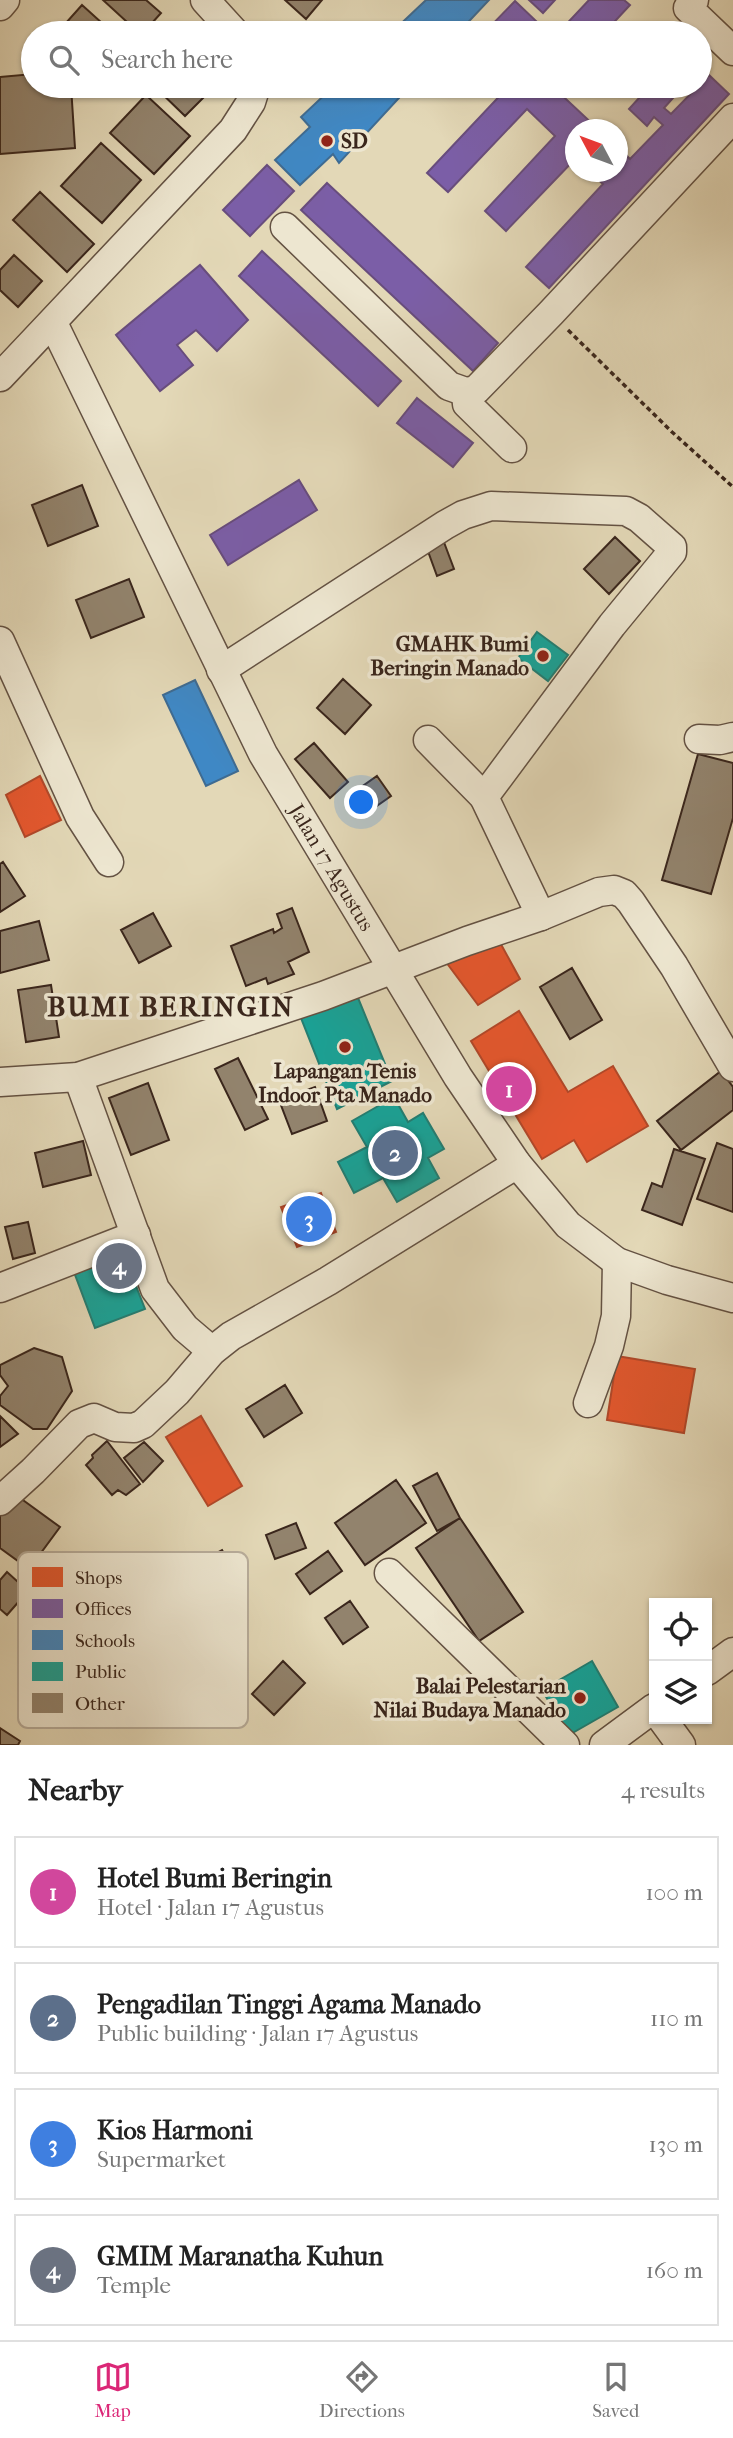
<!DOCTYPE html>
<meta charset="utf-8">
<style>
:root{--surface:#fff;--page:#f6f6f6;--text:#222;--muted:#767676;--line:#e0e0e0;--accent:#db2777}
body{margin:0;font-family:"IM FELL French Canon",serif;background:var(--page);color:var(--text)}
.controls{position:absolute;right:21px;bottom:21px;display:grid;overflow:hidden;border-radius:0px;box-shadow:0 2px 5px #0004}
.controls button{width:63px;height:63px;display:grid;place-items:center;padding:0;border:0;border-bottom:2px solid var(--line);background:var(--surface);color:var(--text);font:35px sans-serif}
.compass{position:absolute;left:565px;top:119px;width:63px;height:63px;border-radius:50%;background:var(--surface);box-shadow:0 2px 5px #0004;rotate:311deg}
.you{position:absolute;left:362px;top:803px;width:24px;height:24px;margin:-18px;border:5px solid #fff;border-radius:50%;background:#1a73e8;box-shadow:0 0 0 10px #1a73e833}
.badge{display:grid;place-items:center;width:46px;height:46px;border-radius:50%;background:var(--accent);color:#fff;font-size:23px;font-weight:700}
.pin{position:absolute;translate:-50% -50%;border:4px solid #fff;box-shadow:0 2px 7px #0006}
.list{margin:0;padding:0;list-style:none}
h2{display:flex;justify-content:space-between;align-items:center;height:91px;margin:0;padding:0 28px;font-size:30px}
h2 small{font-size:23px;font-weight:400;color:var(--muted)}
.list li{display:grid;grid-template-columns:46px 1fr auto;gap:21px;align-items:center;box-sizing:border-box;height:112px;margin:0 14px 14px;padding:0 14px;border:2px solid var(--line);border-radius:0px}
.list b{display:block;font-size:26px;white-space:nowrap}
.list p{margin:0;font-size:23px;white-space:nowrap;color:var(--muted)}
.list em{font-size:23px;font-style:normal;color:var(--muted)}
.icon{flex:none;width:38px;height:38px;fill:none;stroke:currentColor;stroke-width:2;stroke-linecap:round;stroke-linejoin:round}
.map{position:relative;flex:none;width:733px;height:1745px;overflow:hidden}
.search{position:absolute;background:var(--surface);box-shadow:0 2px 5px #0004;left:21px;right:21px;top:21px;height:77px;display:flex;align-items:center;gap:18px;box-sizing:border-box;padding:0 24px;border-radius:38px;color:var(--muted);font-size:26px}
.sheet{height:595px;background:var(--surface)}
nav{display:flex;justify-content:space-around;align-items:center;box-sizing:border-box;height:98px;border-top:2px solid var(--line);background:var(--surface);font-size:19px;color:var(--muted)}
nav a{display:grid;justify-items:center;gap:4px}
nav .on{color:var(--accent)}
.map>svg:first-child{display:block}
.shops{fill:#e4572e;stroke:#b14829;stroke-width:2}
.offices{fill:#7b5ea7;stroke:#684d7d;stroke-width:2}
.schools{fill:#3f88c5;stroke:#3e6b92;stroke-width:2}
.public{fill:#17a398;stroke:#227e73;stroke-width:2}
.building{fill:#92836d;stroke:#3a261c;stroke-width:2}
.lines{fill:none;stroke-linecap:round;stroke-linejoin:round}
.minor-casing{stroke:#645243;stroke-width:31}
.path{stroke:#3a261c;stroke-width:3.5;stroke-dasharray:5 3.5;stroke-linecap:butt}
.minor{stroke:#ede6d0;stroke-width:28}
.poi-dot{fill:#8f2418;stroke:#ede6d0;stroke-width:2.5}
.labels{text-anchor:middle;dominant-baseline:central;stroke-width:7;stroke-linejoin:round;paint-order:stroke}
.poi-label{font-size:21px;font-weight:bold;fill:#3a261c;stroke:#ede6d0;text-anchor:end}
.street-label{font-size:21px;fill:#3a261c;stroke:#ede6d0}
.district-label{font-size:28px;font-weight:bold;letter-spacing:2px;fill:#3a261c;stroke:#ede6d0}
.key{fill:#ede6d0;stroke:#b7ac9a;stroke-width:2}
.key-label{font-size:19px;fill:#3a261c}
</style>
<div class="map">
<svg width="733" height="1745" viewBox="0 0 733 1745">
<rect width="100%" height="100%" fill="#e3d8b7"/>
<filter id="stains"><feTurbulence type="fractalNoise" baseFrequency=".00286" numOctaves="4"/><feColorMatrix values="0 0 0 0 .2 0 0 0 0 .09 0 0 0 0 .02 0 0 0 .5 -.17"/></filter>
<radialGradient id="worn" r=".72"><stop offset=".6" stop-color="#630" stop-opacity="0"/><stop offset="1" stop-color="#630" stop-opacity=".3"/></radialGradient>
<!-- shops -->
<path class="shops" d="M40,776L61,820L25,837L6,795Z
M497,937L520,979L478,1005L443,958Z
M519,1011L568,1092L613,1066L648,1126L587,1162L574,1140L542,1159L471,1041Z
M321,1193L336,1232L297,1247L281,1207Z
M617,1356L695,1369L684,1433L607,1420Z
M201,1416L242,1486L208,1506L166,1437Z"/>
<!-- offices -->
<path class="offices" d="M529,0H555L543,13Z
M589,0H624L630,5L604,33H558Z
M515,1L536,21L525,33H484Z
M709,75L729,94L549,288L526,267L603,184L589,172H618V147L630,159L663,125L654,117L647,126L629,109L650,86H661L673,98L664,108L671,114Z
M509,86H552L599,130H576V158L506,231L485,211L555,136L527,109L448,192L427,173Z
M267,165L294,191L250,236L223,210Z
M327,183L498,343L473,371L301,210Z
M262,251L401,381L378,406L239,276Z
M200,265L248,320L217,351L196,330L177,345L193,365L160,391L116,335Z
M417,398L473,443L453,467L397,423Z
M299,480L317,510L228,565L210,535Z"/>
<!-- schools -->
<path class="schools" d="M426,0H489L458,33H391Z
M334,86H410L339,163L333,154L300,185L275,160L310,127L301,117Z
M195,680L238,771L206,786L163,695Z"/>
<!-- public -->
<path class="public" d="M537,632L568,655L548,681L518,658Z
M356,993L392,1081L337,1109L299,1013Z
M394,1097L408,1122L423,1113L444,1149L428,1158L439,1178L397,1202L383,1178L354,1193L338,1162L367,1147L352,1121Z
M123,1253L145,1309L95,1328L74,1272Z
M592,1661L618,1707L569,1735L542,1690Z"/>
<!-- building -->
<path class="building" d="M103,0H146L161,13L143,33H139Z
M285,0H322L306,19Z
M82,5L113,33H57Z
M33,74V86H71L75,148L0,154V77Z
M154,86H215L185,116Z
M146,95L190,136L154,174L110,133Z
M101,143L141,180L102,223L61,186Z
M40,192L94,244L67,272L13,220Z
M14,255L42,281L18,307L0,290V270Z
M82,485L98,526L48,546L32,505Z
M442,537L454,569L437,576L425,543Z
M615,537L640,561L609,594L584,569Z
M129,579L144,617L91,638L76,600Z
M343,679L371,705L345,734L317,708Z
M314,743L348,782L330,798L295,759Z
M698,754L733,763V818L711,894L662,880Z
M377,776L391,796L361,817L347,797Z
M3,862L25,896L0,912V864Z
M292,908L309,952L288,962L294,974L268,984L266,978L246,986L231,946L273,929L274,933L282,928L277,914Z
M153,913L171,946L139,963L121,930Z
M39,921L49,960L0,973V931Z
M572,968L602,1020L570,1039L540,987Z
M51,985L59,1037L26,1042L18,990Z
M238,1058L268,1119L245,1130L215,1069Z
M721,1071L733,1087V1110L681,1150L657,1121Z
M148,1083L169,1140L131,1155L109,1098Z
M315,1087L327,1121L292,1134L279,1100Z
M83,1141L91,1175L43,1187L35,1153Z
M717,1143L733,1149V1212L697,1199Z
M674,1149L705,1159L682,1225L642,1210L652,1183L662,1187Z
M28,1222L35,1253L13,1259L5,1227Z
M34,1348L62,1357L72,1391L47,1429H33L0,1405V1396L8,1386L0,1375V1365Z
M285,1385L302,1413L264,1437L246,1409Z
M0,1416L18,1434L0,1447Z
M107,1441L140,1484L126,1495L118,1490L112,1495L86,1465L93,1458L92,1455Z
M144,1442L163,1461L143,1482L124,1458Z
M437,1473L460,1518L437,1531L413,1486Z
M396,1480L426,1523L365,1565L335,1523Z
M16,1495L60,1527L29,1569L0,1548V1516Z
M460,1518L523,1612L479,1641L416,1548Z
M296,1523L306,1548L275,1559L266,1535Z
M222,1550L234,1573L201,1591L189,1568Z
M328,1551L342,1571L310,1594L296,1574Z
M7,1572L28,1591L7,1615L0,1609V1580Z
M350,1601L368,1627L343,1644L325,1618Z
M283,1661L305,1683L274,1715L252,1694Z
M0,1728L20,1741L18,1745H0Z"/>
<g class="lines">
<!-- minor casing -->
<g class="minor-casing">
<g id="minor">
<path d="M205,0L235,33"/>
<path d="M694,0L688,8L733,51"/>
<path d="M0,6L5,0"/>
<path d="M285,227L449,386L466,392L476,390L551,313L733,118"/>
<path id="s1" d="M53,323L263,754L458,1077L517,1164L568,1225L617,1262L667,1280L733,1298"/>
<path d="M0,377L233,130L251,102L256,86"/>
<path d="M466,392L467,404L512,448"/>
<path d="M0,641L80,817L109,862"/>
<path d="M221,670L445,525L463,515L491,506L626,511L639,518L672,547V552L612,625L484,797L541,916"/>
<path d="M699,739L720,740L733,737"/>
<path d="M428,740L484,797"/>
<path d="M78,1077L155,1289L185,1328L212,1351"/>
<path d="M0,1082L78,1077L323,996L467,941L541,916L599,892L614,890L624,894L631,902L674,966L733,1067"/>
<path d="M0,1288L136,1235"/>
<path d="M588,1403L609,1346L616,1316L617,1262"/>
<path d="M0,1501L33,1471L79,1424L94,1418L115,1427L134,1428L143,1424L177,1392L212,1351L231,1336L328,1281L517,1164"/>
<path d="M389,1573L565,1745"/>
<path d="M707,1671L733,1652"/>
<path d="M662,1719L681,1745"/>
<path d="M604,1745L654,1708"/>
</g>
</g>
<!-- path -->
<path class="path" d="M568,330L672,432L733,487"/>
<!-- minor -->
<use href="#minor" class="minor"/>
</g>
<!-- markers -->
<g class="poi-dot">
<circle cx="327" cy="141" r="7"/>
<circle cx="543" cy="656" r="7"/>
<circle cx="345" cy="1047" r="7"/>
<circle cx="580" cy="1698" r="7"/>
</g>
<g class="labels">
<!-- poi labels -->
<g class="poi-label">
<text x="341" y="141" text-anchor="start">SD</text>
<text x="529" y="644">GMAHK Bumi<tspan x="529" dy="24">Beringin Manado</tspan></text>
<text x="345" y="1071" text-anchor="middle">Lapangan Tenis<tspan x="345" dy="24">Indoor Pta Manado</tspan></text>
<text x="566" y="1686">Balai Pelestarian<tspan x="566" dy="24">Nilai Budaya Manado</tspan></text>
</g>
<!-- street labels -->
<g class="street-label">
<text stroke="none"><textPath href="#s1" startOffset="612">Jalan 17 Agustus</textPath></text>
</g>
<!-- district labels -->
<g class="district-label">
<text x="171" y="1006">BUMI BERINGIN</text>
</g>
</g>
<!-- legend -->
<rect x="18" y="1552" width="230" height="176" rx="10" class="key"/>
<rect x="32" y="1567" width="31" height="20" fill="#e4572e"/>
<rect x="32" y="1599" width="31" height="19" fill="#7b5ea7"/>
<rect x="32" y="1630" width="31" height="20" fill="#3f88c5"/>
<rect x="32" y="1662" width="31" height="19" fill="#17a398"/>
<rect x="32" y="1693" width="31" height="20" fill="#92836d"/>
<g class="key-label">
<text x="75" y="1584">Shops</text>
<text x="75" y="1615">Offices</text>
<text x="75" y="1647">Schools</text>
<text x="75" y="1678">Public</text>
<text x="75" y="1710">Other</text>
</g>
<rect width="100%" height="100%" filter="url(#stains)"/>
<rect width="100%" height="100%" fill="url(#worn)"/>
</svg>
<div class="controls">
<button><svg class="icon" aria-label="locate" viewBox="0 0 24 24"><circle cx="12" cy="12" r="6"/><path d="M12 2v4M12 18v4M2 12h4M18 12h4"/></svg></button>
<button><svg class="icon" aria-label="layers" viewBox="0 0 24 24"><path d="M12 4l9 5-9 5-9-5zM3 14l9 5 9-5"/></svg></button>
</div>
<svg class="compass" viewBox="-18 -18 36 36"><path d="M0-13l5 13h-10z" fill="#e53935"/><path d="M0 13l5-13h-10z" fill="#767676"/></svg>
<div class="you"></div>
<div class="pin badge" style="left:509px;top:1089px;background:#d1479c">1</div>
<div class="pin badge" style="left:395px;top:1153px;background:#5c6f8a">2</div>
<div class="pin badge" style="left:309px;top:1219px;background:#3f7fe0">3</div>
<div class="pin badge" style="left:119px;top:1266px;background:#6b7280">4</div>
<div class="search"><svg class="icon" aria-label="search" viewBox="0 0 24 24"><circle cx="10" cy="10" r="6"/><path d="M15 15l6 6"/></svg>Search here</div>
</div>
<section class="sheet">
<h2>Nearby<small>4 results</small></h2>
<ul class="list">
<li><span class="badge" style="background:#d1479c">1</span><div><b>Hotel Bumi Beringin</b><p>Hotel · Jalan 17 Agustus</p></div><em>100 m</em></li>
<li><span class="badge" style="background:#5c6f8a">2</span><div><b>Pengadilan Tinggi Agama Manado</b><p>Public building · Jalan 17 Agustus</p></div><em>110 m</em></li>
<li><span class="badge" style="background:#3f7fe0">3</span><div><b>Kios Harmoni</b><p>Supermarket</p></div><em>130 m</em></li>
<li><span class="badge" style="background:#6b7280">4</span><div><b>GMIM Maranatha Kuhun</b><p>Temple</p></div><em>160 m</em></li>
</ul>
</section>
<nav>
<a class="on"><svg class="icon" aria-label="map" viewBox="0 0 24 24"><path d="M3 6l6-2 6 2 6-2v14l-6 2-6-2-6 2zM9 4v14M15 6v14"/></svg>Map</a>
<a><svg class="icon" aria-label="directions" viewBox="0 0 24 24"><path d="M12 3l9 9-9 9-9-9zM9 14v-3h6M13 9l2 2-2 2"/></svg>Directions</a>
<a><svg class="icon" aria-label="saved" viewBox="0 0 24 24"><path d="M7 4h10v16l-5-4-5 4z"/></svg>Saved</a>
</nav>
